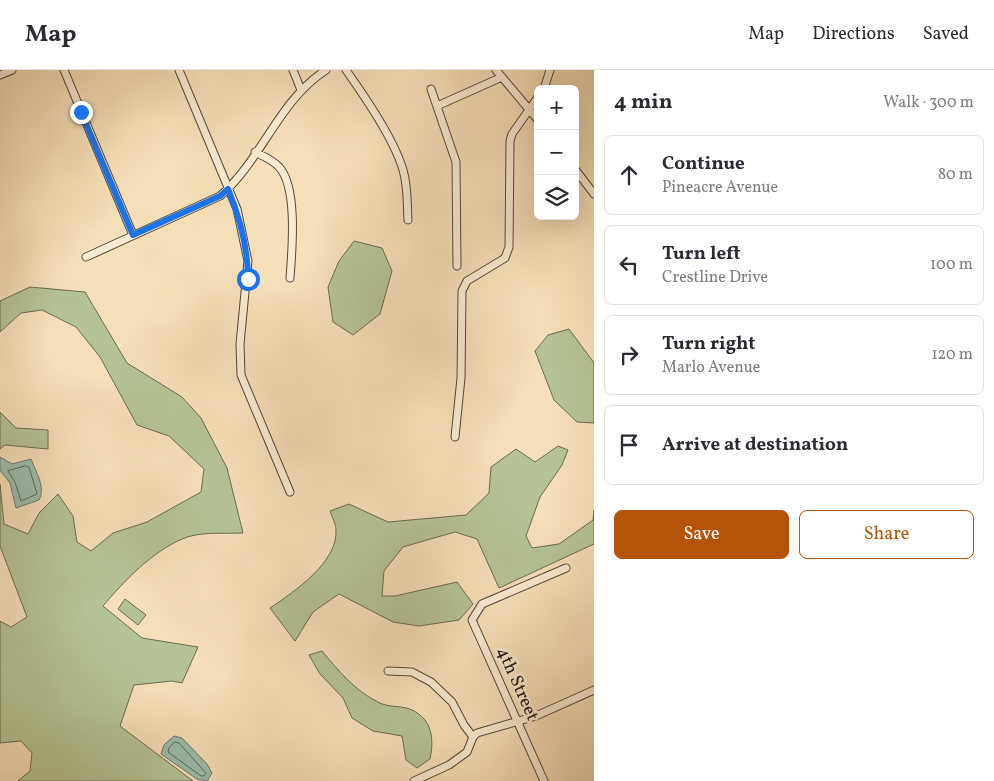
<!DOCTYPE html>
<meta charset="utf-8">
<style>
:root{--surface:#fff;--page:#f7f7f7;--text:#2b2b33;--muted:#7c7c81;--line:#e1e1e2;--accent:#b45309}
body{margin:0;font-family:Vollkorn,serif;background:var(--page);color:var(--text)}
.controls{position:absolute;right:15px;top:15px;display:grid;overflow:hidden;border-radius:8px;box-shadow:0 5px 20px #0002}
.controls button{width:45px;height:45px;display:grid;place-items:center;padding:0;border:0;border-bottom:1px solid var(--line);background:var(--surface);color:var(--text);font:25px sans-serif}
.stop{position:absolute;width:15px;height:15px;margin:-11px;border:4px solid #1a73e8;border-radius:50%;background:#fff}
.stop.end{background:#1a73e8;border-color:#fff;box-shadow:0 1px 5px #0008}
.list{margin:0;padding:0;list-style:none}
h2{display:flex;justify-content:space-between;align-items:center;height:65px;margin:0;padding:0 20px;font-size:21px}
h2 small{font-size:16px;font-weight:400;color:var(--muted)}
.list li{display:grid;grid-template-columns:32px 1fr auto;gap:15px;align-items:center;box-sizing:border-box;height:80px;margin:0 10px 10px;padding:0 10px;border:1px solid var(--line);border-radius:8px}
.list b{display:block;font-size:19px;white-space:nowrap}
.list p{margin:0;font-size:16px;white-space:nowrap;color:var(--muted)}
.list em{font-size:16px;font-style:normal;color:var(--muted)}
.actions{display:flex;gap:10px;padding:15px 20px}
.actions a{flex:1;padding:11px 0;border:1px solid var(--accent);border-radius:8px;text-align:center;font-size:18px;color:var(--accent)}
.actions .main{background:var(--accent);color:#fff}
.icon{flex:none;width:28px;height:28px;fill:none;stroke:currentColor;stroke-width:2;stroke-linecap:round;stroke-linejoin:round}
.map{position:relative;flex:none;width:594px;height:711px;overflow:hidden}
header{display:flex;align-items:center;gap:30px;box-sizing:border-box;height:70px;padding:0 25px;background:var(--surface);border-bottom:1px solid var(--line)}
header strong{font-size:24px}
nav{display:flex;gap:28px;margin-inline-start:auto;font-size:18px}
main{display:flex}
aside{flex:1;background:var(--surface)}
.map>svg:first-child{display:block}
.green{fill:#b5c394;stroke:#6a6c52}
.water{fill:#9cbdae;stroke:#6a7a6e}
.lines{fill:none;stroke-linecap:round;stroke-linejoin:round}
.shore{stroke:#5e6a5e;stroke-width:1}
.minor-casing{stroke:#544839;stroke-width:9}
.minor{stroke:#f8ead1;stroke-width:7}
.route{stroke:#1a73e8;stroke-width:6}
.labels{text-anchor:middle;dominant-baseline:central;stroke-width:5;stroke-linejoin:round;paint-order:stroke}
.street-label{font-size:18px;fill:#1f160f;stroke:#f8ead1}
</style>
<header>
<strong>Map</strong>
<nav><a>Map</a><a>Directions</a><a>Saved</a></nav>
</header>
<main>
<div class="map">
<svg width="594" height="711" viewBox="0 0 594 711">
<rect width="100%" height="100%" fill="#f5dfb8"/>
<filter id="stains"><feTurbulence type="fractalNoise" baseFrequency=".004" numOctaves="4"/><feColorMatrix values="0 0 0 0 .2 0 0 0 0 .09 0 0 0 0 .02 0 0 0 .5 -.17"/></filter>
<radialGradient id="worn" r=".72"><stop offset=".6" stop-color="#630" stop-opacity="0"/><stop offset="1" stop-color="#630" stop-opacity=".3"/></radialGradient>
<!-- green -->
<path class="green" d="M354,171L382,178L392,201L380,244L353,265L333,252L328,217L339,191Z
M30,217L85,222L127,293L182,327L201,348L227,398L243,463C224,464 200,461 182,469C152,482 124,511 103,536L142,568L198,577L182,613L172,611L134,615L120,656L193,711H18L30,701L32,683L21,671L0,673V551L11,557L27,547L0,476V414L4,454L28,464L39,443L58,424L73,446L77,472L91,481L113,463L147,452L201,422L204,399L169,366L137,355L100,287L76,257L42,240L21,243L0,262V231Z
M569,259L594,293V353L577,352L554,330L535,281L548,265Z
M0,342L16,358L48,360V379L5,375L0,379Z
M558,376L568,380L562,395L540,427L526,466L532,478L559,474L593,450L594,440V474L499,518L477,469L455,462L403,477L384,501L382,526H395L457,512L473,534L459,550L419,556L393,552L339,524L313,542L295,571L270,538C294,522 338,492 336,460C336,454 332,447 330,441L349,434L388,452L466,445L489,423L491,397L516,379L535,392Z
M125,529L146,545L138,555L118,539Z
M322,581C338,600 355,621 378,632C388,638 402,635 412,640C433,650 434,670 430,689L417,698L406,690L402,666L373,661L352,648L343,628L320,604L309,585Z"/>
<!-- water -->
<path class="water" d="M0,387L12,394L31,389C36,402 46,418 39,430L16,438L10,413L0,400Z
M174,666L182,668L207,694L212,703L207,711L197,709L161,684L164,675Z"/>
<g class="lines">
<!-- shore -->
<path class="shore" d="M26,396L29,397L37,424L21,431L15,412L8,401Z
M175,672L179,673L206,703L204,706H201L168,682L169,678Z"/>
<!-- minor casing -->
<g class="minor-casing">
<path id="minor" d="M64,0L133,165
M179,0L237,139L248,191L240,274L241,305L290,422
M293,0L301,20
M346,0C365,27 394,69 403,100C408,116 407,134 408,150
M496,0L538,50
M0,5L12,0
M431,19L456,92L457,196
M544,19L550,0
M437,36L502,7
M255,82C263,86 273,90 279,97C298,117 292,181 290,208
M575,99L594,124
M86,187L220,126C262,90 278,31 326,0
M455,367L461,308L462,221L467,211L505,188L509,177L510,71L512,64L538,27
M388,601L412,602L431,612L452,632L464,655L473,667
M473,667L477,663L536,646L594,620
M414,711L449,695L467,682L473,667
M544,711L472,550L482,534L566,498"/>
</g>
<!-- minor -->
<use href="#minor" class="minor"/>
</g>
<g class="lines">
<!-- route -->
<path class="route" d="M81,42L133,165L220,126L228,119C240,148 248,178 248,209"/>
</g>
<g class="labels">
<!-- street labels -->
<g class="street-label">
<text transform="translate(517 614) rotate(66)">4th Street</text>
</g>
</g>
<rect width="100%" height="100%" filter="url(#stains)"/>
<rect width="100%" height="100%" fill="url(#worn)"/>
</svg>
<div class="controls">
<button>+</button>
<button>−</button>
<button><svg class="icon" aria-label="layers" viewBox="0 0 24 24"><path d="M12 4l9 5-9 5-9-5zM3 14l9 5 9-5"/></svg></button>
</div>
<div class="stop" style="left:248px;top:209px"></div>
<div class="stop end" style="left:81px;top:42px"></div>
</div>
<aside>
<h2>4 min<small>Walk · 300 m</small></h2>
<ul class="list">
<li><svg class="icon" aria-label="ahead" viewBox="0 0 24 24"><path d="M12 20V5M6 11l6-6 6 6"/></svg><div><b>Continue</b><p>Pineacre Avenue</p></div><em>80 m</em></li>
<li><svg class="icon" aria-label="left" viewBox="0 0 24 24"><path d="M17 20v-9H6M10 6l-5 5 5 5"/></svg><div><b>Turn left</b><p>Crestline Drive</p></div><em>100 m</em></li>
<li><svg class="icon" aria-label="right" viewBox="0 0 24 24"><path d="M7 20v-9h11M14 6l5 5-5 5"/></svg><div><b>Turn right</b><p>Marlo Avenue</p></div><em>120 m</em></li>
<li><svg class="icon" aria-label="arrive" viewBox="0 0 24 24"><path d="M6 21V4h12l-3 4 3 4H6"/></svg><div><b>Arrive at destination</b></div></li>
</ul>
<div class="actions"><a class="main">Save</a><a>Share</a></div>
</aside>
</main>
